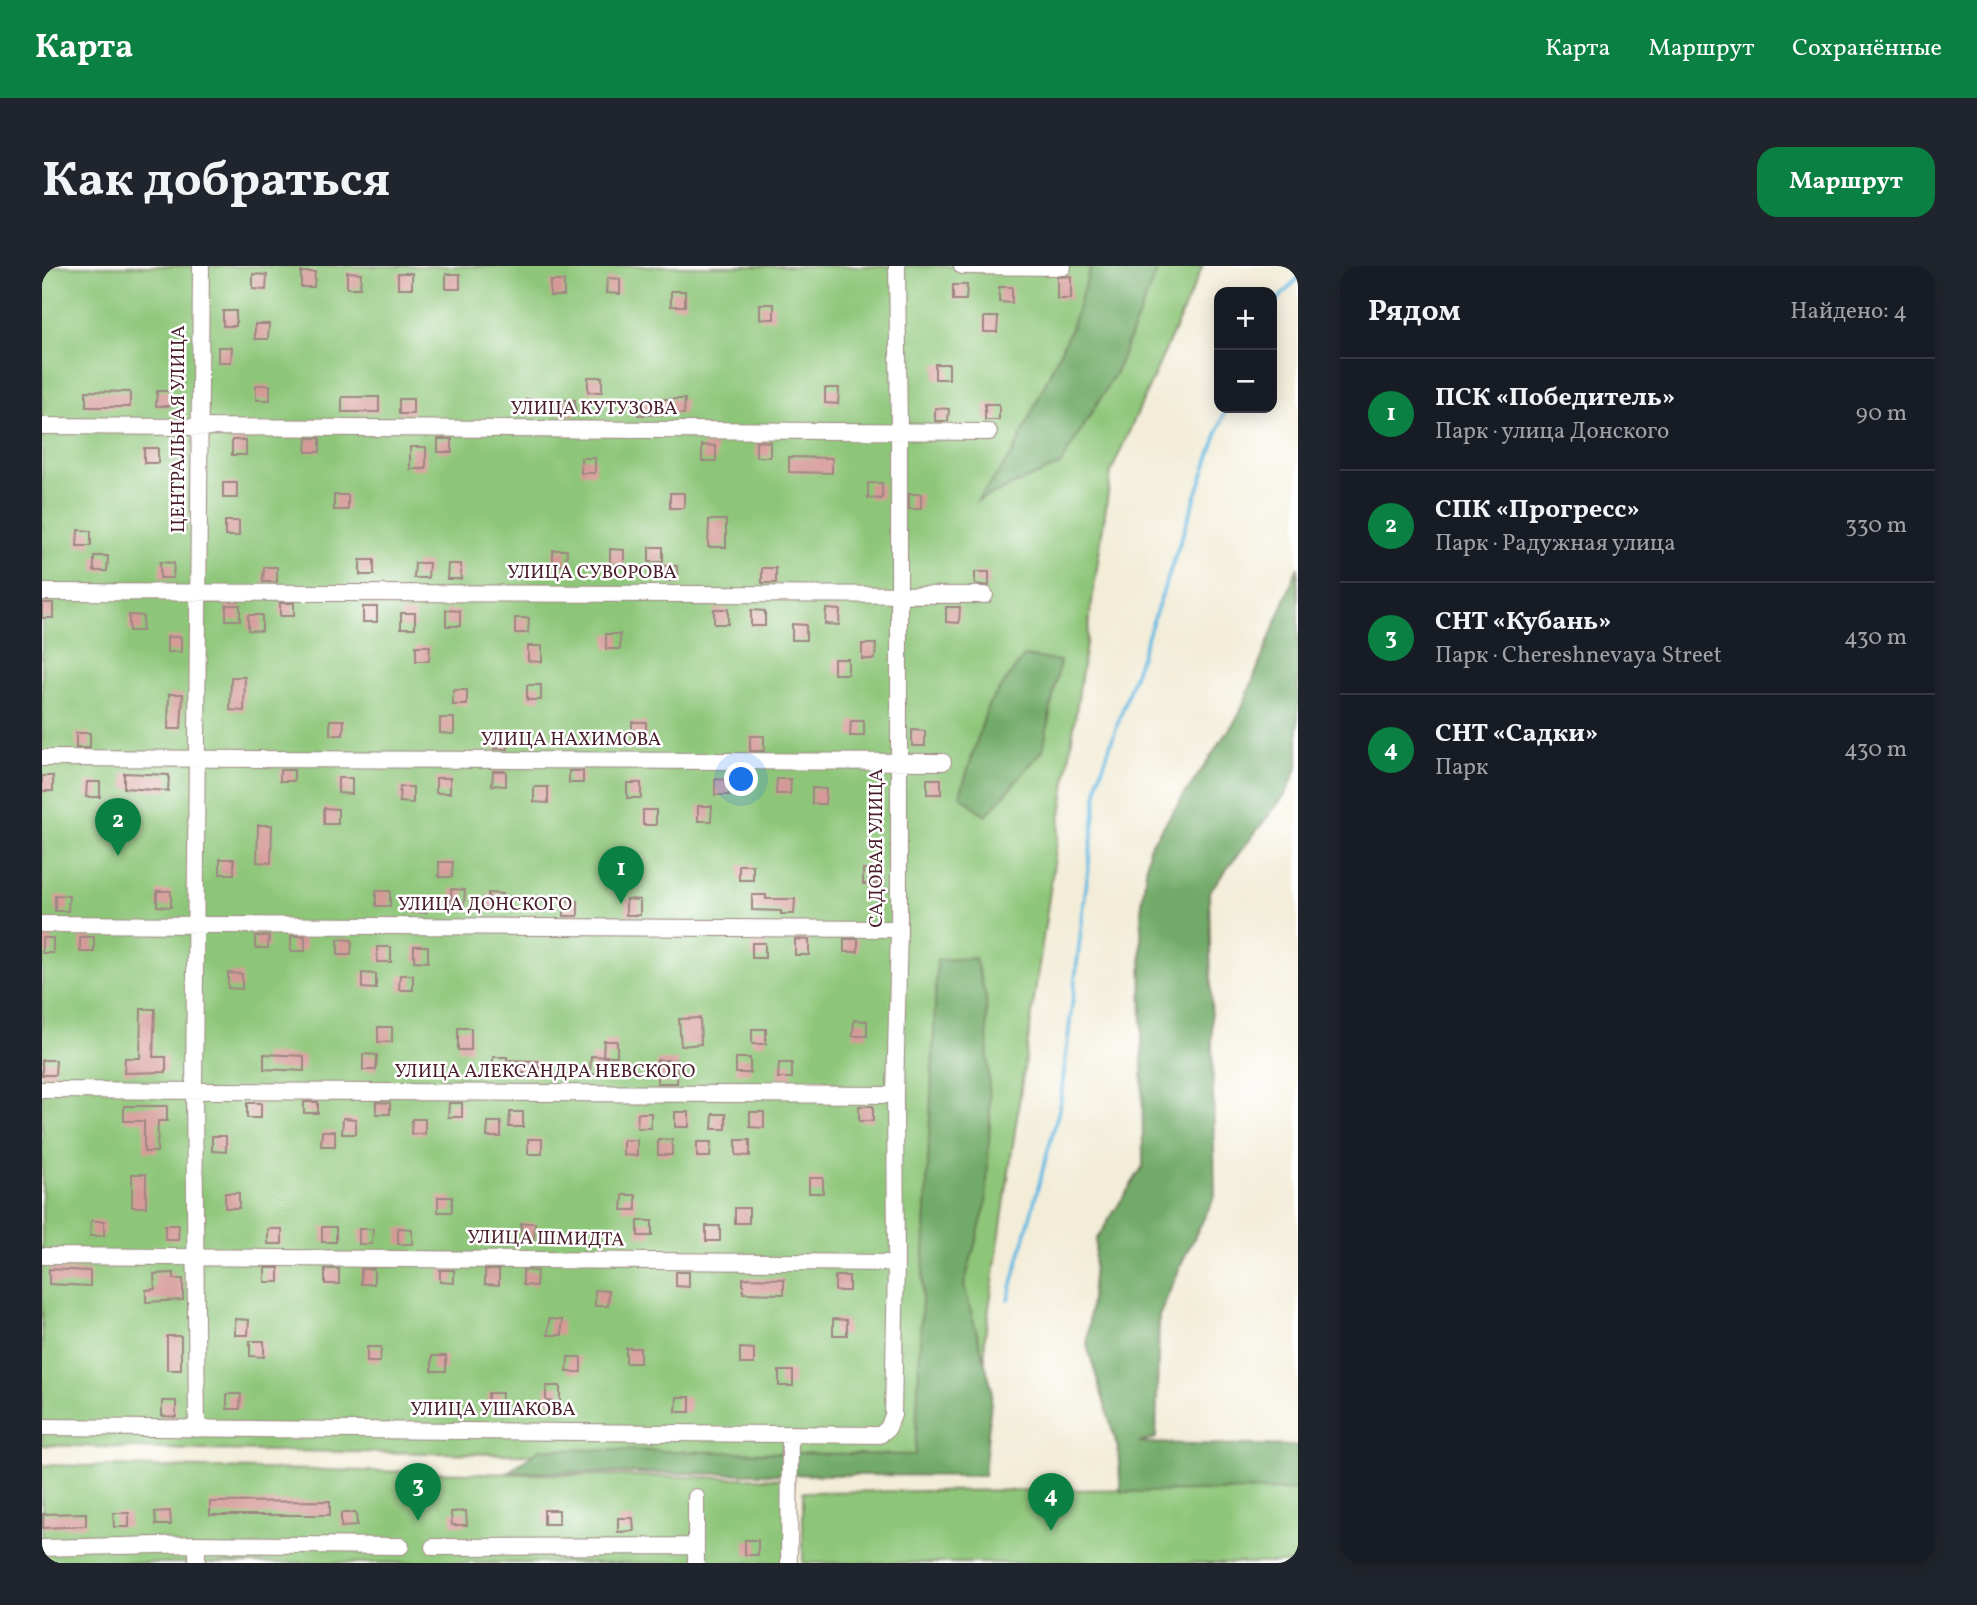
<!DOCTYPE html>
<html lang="ru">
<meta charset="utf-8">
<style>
:root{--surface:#171b24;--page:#20242c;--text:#f1f3f6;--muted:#9ea1a6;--line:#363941;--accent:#0b8043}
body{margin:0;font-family:Vollkorn,serif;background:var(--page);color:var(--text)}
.controls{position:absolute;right:21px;top:21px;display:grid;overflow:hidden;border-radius:14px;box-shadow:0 4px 18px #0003}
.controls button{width:63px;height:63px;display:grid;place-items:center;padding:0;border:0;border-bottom:2px solid var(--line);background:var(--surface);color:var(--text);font:35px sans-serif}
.you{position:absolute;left:700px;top:514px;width:24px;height:24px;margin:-18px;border:5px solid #fff;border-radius:50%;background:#1a73e8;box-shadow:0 0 0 10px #1a73e833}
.badge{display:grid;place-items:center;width:46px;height:46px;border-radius:50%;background:var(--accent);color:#fff;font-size:23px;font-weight:700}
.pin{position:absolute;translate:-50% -58px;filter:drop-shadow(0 2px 4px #0008)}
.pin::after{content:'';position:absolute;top:37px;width:24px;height:21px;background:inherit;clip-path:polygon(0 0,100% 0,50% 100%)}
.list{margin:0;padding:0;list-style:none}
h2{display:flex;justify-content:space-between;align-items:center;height:91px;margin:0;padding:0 28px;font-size:30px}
h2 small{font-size:23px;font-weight:400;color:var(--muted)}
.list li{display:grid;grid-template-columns:46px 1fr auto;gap:21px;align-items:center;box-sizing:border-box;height:112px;padding:0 28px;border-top:2px solid var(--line)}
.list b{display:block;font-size:26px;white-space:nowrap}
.list p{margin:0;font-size:23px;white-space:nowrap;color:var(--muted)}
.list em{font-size:23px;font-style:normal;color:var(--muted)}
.map{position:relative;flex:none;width:1256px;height:1297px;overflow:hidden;border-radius:21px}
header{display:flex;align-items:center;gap:42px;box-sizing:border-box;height:98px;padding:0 35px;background:var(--accent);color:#fff}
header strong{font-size:33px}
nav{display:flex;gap:38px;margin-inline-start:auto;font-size:24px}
.intro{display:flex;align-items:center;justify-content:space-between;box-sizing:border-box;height:168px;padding:0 42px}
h1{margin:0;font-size:49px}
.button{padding:18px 32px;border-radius:21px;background:var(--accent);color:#fff;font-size:24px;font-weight:700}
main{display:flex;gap:42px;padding:0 42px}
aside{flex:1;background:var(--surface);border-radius:21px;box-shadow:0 4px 18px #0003}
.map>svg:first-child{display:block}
.green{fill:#8ec679;stroke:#6c7252;stroke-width:2}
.forest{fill:#72ab69;stroke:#5e654a;stroke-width:2}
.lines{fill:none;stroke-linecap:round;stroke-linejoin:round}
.stream{stroke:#65bae2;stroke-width:3.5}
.building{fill:#d59a97}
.minor-casing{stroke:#9e8682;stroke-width:18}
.minor{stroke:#fff;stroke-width:16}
.labels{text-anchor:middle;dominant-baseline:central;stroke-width:5;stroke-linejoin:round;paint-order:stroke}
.street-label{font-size:19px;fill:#4a1f2b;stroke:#fff}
</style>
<header>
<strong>Карта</strong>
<nav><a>Карта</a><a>Маршрут</a><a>Сохранённые</a></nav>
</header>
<div class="intro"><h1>Как добраться</h1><a class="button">Маршрут</a></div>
<main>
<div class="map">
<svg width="1256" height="1297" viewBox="0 0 1256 1297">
<rect width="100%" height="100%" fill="#fff"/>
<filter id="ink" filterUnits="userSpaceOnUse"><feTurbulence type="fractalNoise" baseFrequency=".0143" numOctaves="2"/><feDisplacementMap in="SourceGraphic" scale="14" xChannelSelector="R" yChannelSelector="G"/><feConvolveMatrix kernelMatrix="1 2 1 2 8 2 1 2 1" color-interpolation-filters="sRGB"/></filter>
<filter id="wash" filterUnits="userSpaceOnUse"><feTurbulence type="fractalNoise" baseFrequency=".00686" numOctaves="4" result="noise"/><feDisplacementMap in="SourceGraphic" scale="28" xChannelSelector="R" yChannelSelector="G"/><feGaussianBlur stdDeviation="1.57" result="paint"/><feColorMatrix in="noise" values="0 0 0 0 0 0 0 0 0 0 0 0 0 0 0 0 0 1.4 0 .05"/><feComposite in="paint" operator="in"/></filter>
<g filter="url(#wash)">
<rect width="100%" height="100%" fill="#f3edd8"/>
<!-- green -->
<path class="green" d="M0,0H1161L1069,206L943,1070V1194L153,1184L0,1179Z
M0,1199L751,1213L752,1297H0Z
M1256,1222V1297H761V1226Z"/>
<!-- forest -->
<path class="forest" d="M1049,0H1117L1073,108L1018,199L935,235L971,187L1029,62Z
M1256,301V500L1245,526L1167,626L1173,930L1142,992L1117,1050L1114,1172L1097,1177L1256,1180V1224L1079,1226L1076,1183L1045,1079L1054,974L1101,900L1099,645L1107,581L1197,449Z
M982,390L1018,395L1001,484L944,550L918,529L946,439Z
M933,692L944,732L948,853L944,938L922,1019L950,1123L942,1210L466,1206L498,1183L873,1189L895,694Z"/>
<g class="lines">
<!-- stream -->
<path class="stream" d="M1230,40L1256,12
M966,1033L1018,840L1057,512L1184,142"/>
</g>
<g id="blocks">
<!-- building -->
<path class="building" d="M259,6H273L272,21H259Z
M305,6L319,7L318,22H305Z
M356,7H370V22H356Z
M211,8L225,9L224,24L211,23Z
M404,8H418V23H404Z
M1029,10V33H1015V11Z
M565,12L578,13V28L564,27Z
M508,15H522V30H508Z
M911,19H925L924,34H911Z
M957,21H970V37L957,36Z
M629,25H643V40H629Z
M718,38H732V53H718Z
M181,45H194V60H181Z
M942,51H956L955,66H942Z
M213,58H227L226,73H213Z
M176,81H190L189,96H176Z
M893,98H907V113H893Z
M546,111H560V126H546Z
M214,119H228V134H214Z
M783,122H797L796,138L783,137Z
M44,125L88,126V141H44Z
M115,125H128V140H114Z
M300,131H337V146H300Z
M357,133H371V148H357Z
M484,133L498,134V149H484Z
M629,133H643L642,148L596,149V134Z
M519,134H533V149H519Z
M943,138H957V154H943Z
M893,142L907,143L906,155H893Z
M265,172H278V186H264Z
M396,173H410V186H396Z
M190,174H204V189H190Z
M714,175L728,176V191H714Z
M660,179L674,180V195H660Z
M368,181H384V203H368Z
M102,182H116V197H102Z
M747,191L790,192V207L747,206Z
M539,192H553V207H539Z
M181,217H195V232H181Z
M826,217H840V233L826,232Z
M628,227H642V242H628Z
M867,228H879V243H867Z
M292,229H306V244H292Z
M129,249H143V265L129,264Z
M667,254H684V281H666Z
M183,255H197V270H183Z
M36,264L49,265V280H35Z
M607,281H621V296H607Z
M568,283L582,284V299L568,298Z
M511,284H525L524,299H511Z
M52,290H66L65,305H52Z
M318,294H332V309H318Z
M118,296L132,297L131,312H118Z
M373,297H387L386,312H372Z
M406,298H419V313H405Z
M621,300H635V315H621Z
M222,301H235V316H221Z
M720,302H734V317H720Z
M933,306H947V320L933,318Z
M0,337H11V352H0Z
M238,337H252V350H238Z
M184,339H198V354H184Z
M321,341H335V356H321Z
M904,341H918L917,357L904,356Z
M672,343H686V358H672Z
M784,343L798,344L797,359L783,358Z
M404,344L418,345V360H404Z
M709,344L723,345V360H709Z
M359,347H373V362H359Z
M87,349L101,350L100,365H87Z
M206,349H220V365L206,364Z
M473,352H487L486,367H473Z
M750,358L764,359V374H750Z
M564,368H578V383H564Z
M125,371H139V386H125Z
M820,378H834L833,393H820Z
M374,380H388L387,395H374Z
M486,380H500V396L486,395Z
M792,393H806V408H792Z
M189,411H203L202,445L188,444Z
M485,419H499V434H485Z
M411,424H425V439H411Z
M127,428H141L139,463H126Z
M398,452H412V468L398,467Z
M288,454H302L301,469H288Z
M809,455H822V470H808Z
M590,456H604V471H590Z
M870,464L883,465V480H870Z
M34,467H48V482H34Z
M453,468H466V483H452Z
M708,470H722V485H708Z
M238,504H252V515H238Z
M451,505H464V520L450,519Z
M527,505H541V517H527Z
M82,507L127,509L126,525L82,522Z
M0,510H11V525H0Z
M296,512H310V528L296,527Z
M394,512H408V527H394Z
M673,513L687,514V529H673Z
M735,513H749L748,528H734Z
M885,513H899V528H885Z
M45,516H58V531H44Z
M585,517H599V532H585Z
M358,521H371V537L357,536Z
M492,521H506V537L492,536Z
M770,522L784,523L783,538H770Z
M656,540H670L669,555H656Z
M282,542L296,543V558H282Z
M601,544H614V559H601Z
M216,559H230L229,597L215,596Z
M178,593H192V608H178Z
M397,596H411L410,611H397Z
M697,599H711V614H697Z
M821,603H835V618H821Z
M409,623L423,624L422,639H409Z
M115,625H129V641L115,640Z
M334,625H348V640H334Z
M446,627L460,628L459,643H446Z
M13,629L27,630L26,645H13Z
M710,629H724V633H753L752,648H739V645L710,644Z
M371,631L384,632V647L370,646Z
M584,633L598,634V649H584Z
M522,634L536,635V650H522Z
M213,670H227L226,682H213Z
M249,670H263V685H249Z
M38,671H52V686H38Z
M0,672H11V687H0Z
M296,673L310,674L309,689H296Z
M753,673L767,674V689H753Z
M802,673H816V686H802Z
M710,677H723V692H710Z
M372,680H386V696L372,695Z
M335,681H349V696H335Z
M186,707L200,708V723L186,722Z
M320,707L334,708V723L320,722Z
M358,709H371V724H357Z
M99,743H113L111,791H124V806L82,807L83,792H98Z
M658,752L659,778L639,780L637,753Z
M812,754L825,755V770H811Z
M336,761H350V776H336Z
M416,762H429V784H416Z
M710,763H724V778H710Z
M562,775H575V790H561Z
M222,788L262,790V805L222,803Z
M321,788L335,789L334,804H321Z
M549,790L565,791L564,809L548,808Z
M451,791H465V794L497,795V810H483V807L451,806Z
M694,792H708V807H694Z
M0,794H14L13,809H0Z
M615,794H636L635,817H615Z
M737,797H750V812H736Z
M262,836H276V847H262Z
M334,836L348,837V848H334Z
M205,837H219V852H205Z
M407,837H420V851H406Z
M82,840H125V855H116L115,886H102V855H82Z
M817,840H831V855H817Z
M468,846H481V861H467Z
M633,846H647V861H633Z
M708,846H722V862L708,861Z
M596,847H609V862H595Z
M671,848H684V863H670Z
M301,852L314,853V868H300Z
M370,853H383V868H369Z
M446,856H459V871H445Z
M280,865H293V880H279Z
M170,870H184V886L170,885Z
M486,873H500V888H486Z
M616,873L630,874V889H616Z
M581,874H595V890L581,889Z
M694,874H708V890L694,889Z
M655,876H669L668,891H655Z
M90,908H104V941H90Z
M767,912H781V927H767Z
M183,927H197V942H183Z
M581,929H594V944H580Z
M396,931H410V946H396Z
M693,942H707V957H693Z
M49,955H62V970H48Z
M596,955H610V970H596Z
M479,957H493L492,973L479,972Z
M123,959H137L136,974H123Z
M664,960H678V975H664Z
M280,961H294V976H280Z
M356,962L370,963V978H356Z
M226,963H240V978H226Z
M317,963H331L330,978H317Z
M223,1002H237V1016H223Z
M7,1003L48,1005V1020L7,1018Z
M283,1003H297V1018H283Z
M319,1003H332V1018H319Z
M398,1004H412V1017L398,1016Z
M443,1004H457V1019L443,1018Z
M481,1004L495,1005L494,1020L481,1019Z
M634,1006H647V1021L634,1020Z
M132,1007V1013H141V1034L104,1036V1024L113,1023L112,1008Z
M793,1010H807V1025H793Z
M701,1012L742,1013V1028L701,1027Z
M553,1024L567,1025L566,1040H553Z
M193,1053L207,1054L206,1069H193Z
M507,1053L520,1054V1069H506Z
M791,1053L805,1054V1069H791Z
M125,1070H139V1104H125Z
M208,1075H222V1091L208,1090Z
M325,1081H339L338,1096H325Z
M584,1082H598V1097H584Z
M698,1082L712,1083V1098H698Z
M390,1090H404V1105H390Z
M526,1091H539V1106H525Z
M737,1105H751V1120H737Z
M504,1120H518V1136L504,1135Z
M446,1127H460L459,1142H446Z
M185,1128H199L198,1143H185Z
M635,1131H648V1146H634Z
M120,1135H134V1151L120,1150Z
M288,1235V1249H168V1236Z
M502,1244H517V1258H502Z
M128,1245L129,1259H114L113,1246Z
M424,1245L425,1259H410L409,1246Z
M44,1247V1260L1,1262V1248Z
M71,1247H87V1261H72Z
M299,1247H314L315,1260L299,1261Z
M576,1252H591L592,1265L576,1266Z
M703,1274H716V1289H703Z"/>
</g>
</g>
<g filter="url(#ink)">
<use href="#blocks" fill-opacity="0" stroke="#9e8682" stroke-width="2"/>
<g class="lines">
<!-- minor casing -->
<g class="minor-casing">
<path id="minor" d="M920,0L1021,1
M0,160L947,166
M0,326L943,329
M0,492L901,496
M0,658L857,663
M0,824L853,829
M0,990L854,997
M0,1161L838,1169L846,1162L851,1149L854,997L853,829L857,663V166L855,0
M155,1163L152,825L159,0
M391,1281L654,1280
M0,1282L155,1278L359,1280
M155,1297V1278
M654,1297V1231
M747,1297L748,1168"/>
</g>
<!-- minor -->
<use href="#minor" class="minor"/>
</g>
</g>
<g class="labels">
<!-- street labels -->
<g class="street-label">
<text x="552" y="143">УЛИЦА КУТУЗОВА</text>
<text transform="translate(137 163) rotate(-90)">ЦЕНТРАЛЬНАЯ УЛИЦА</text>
<text x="550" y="307">УЛИЦА СУВОРОВА</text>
<text x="529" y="474">УЛИЦА НАХИМОВА</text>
<text transform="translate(835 582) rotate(-90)">САДОВАЯ УЛИЦА</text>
<text x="443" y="639">УЛИЦА ДОНСКОГО</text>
<text x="503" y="806">УЛИЦА АЛЕКСАНДРА НЕВСКОГО</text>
<text transform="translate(504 973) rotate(1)">УЛИЦА ШМИДТА</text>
<text x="451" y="1144">УЛИЦА УШАКОВА</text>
</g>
</g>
</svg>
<div class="controls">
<button>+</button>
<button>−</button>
</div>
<div class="you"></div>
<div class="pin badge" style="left:579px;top:638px">1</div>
<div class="pin badge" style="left:76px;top:590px">2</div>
<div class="pin badge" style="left:376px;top:1255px">3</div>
<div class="pin badge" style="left:1009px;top:1265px">4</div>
</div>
<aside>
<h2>Рядом<small>Найдено: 4</small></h2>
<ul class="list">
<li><span class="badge">1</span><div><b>ПСК «Победитель»</b><p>Парк · улица Донского</p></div><em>90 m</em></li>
<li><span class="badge">2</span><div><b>СПК «Прогресс»</b><p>Парк · Радужная улица</p></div><em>330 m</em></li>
<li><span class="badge">3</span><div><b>СНТ «Кубань»</b><p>Парк · Chereshnevaya Street</p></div><em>430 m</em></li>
<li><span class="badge">4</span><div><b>СНТ «Садки»</b><p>Парк</p></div><em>430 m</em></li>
</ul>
</aside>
</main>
